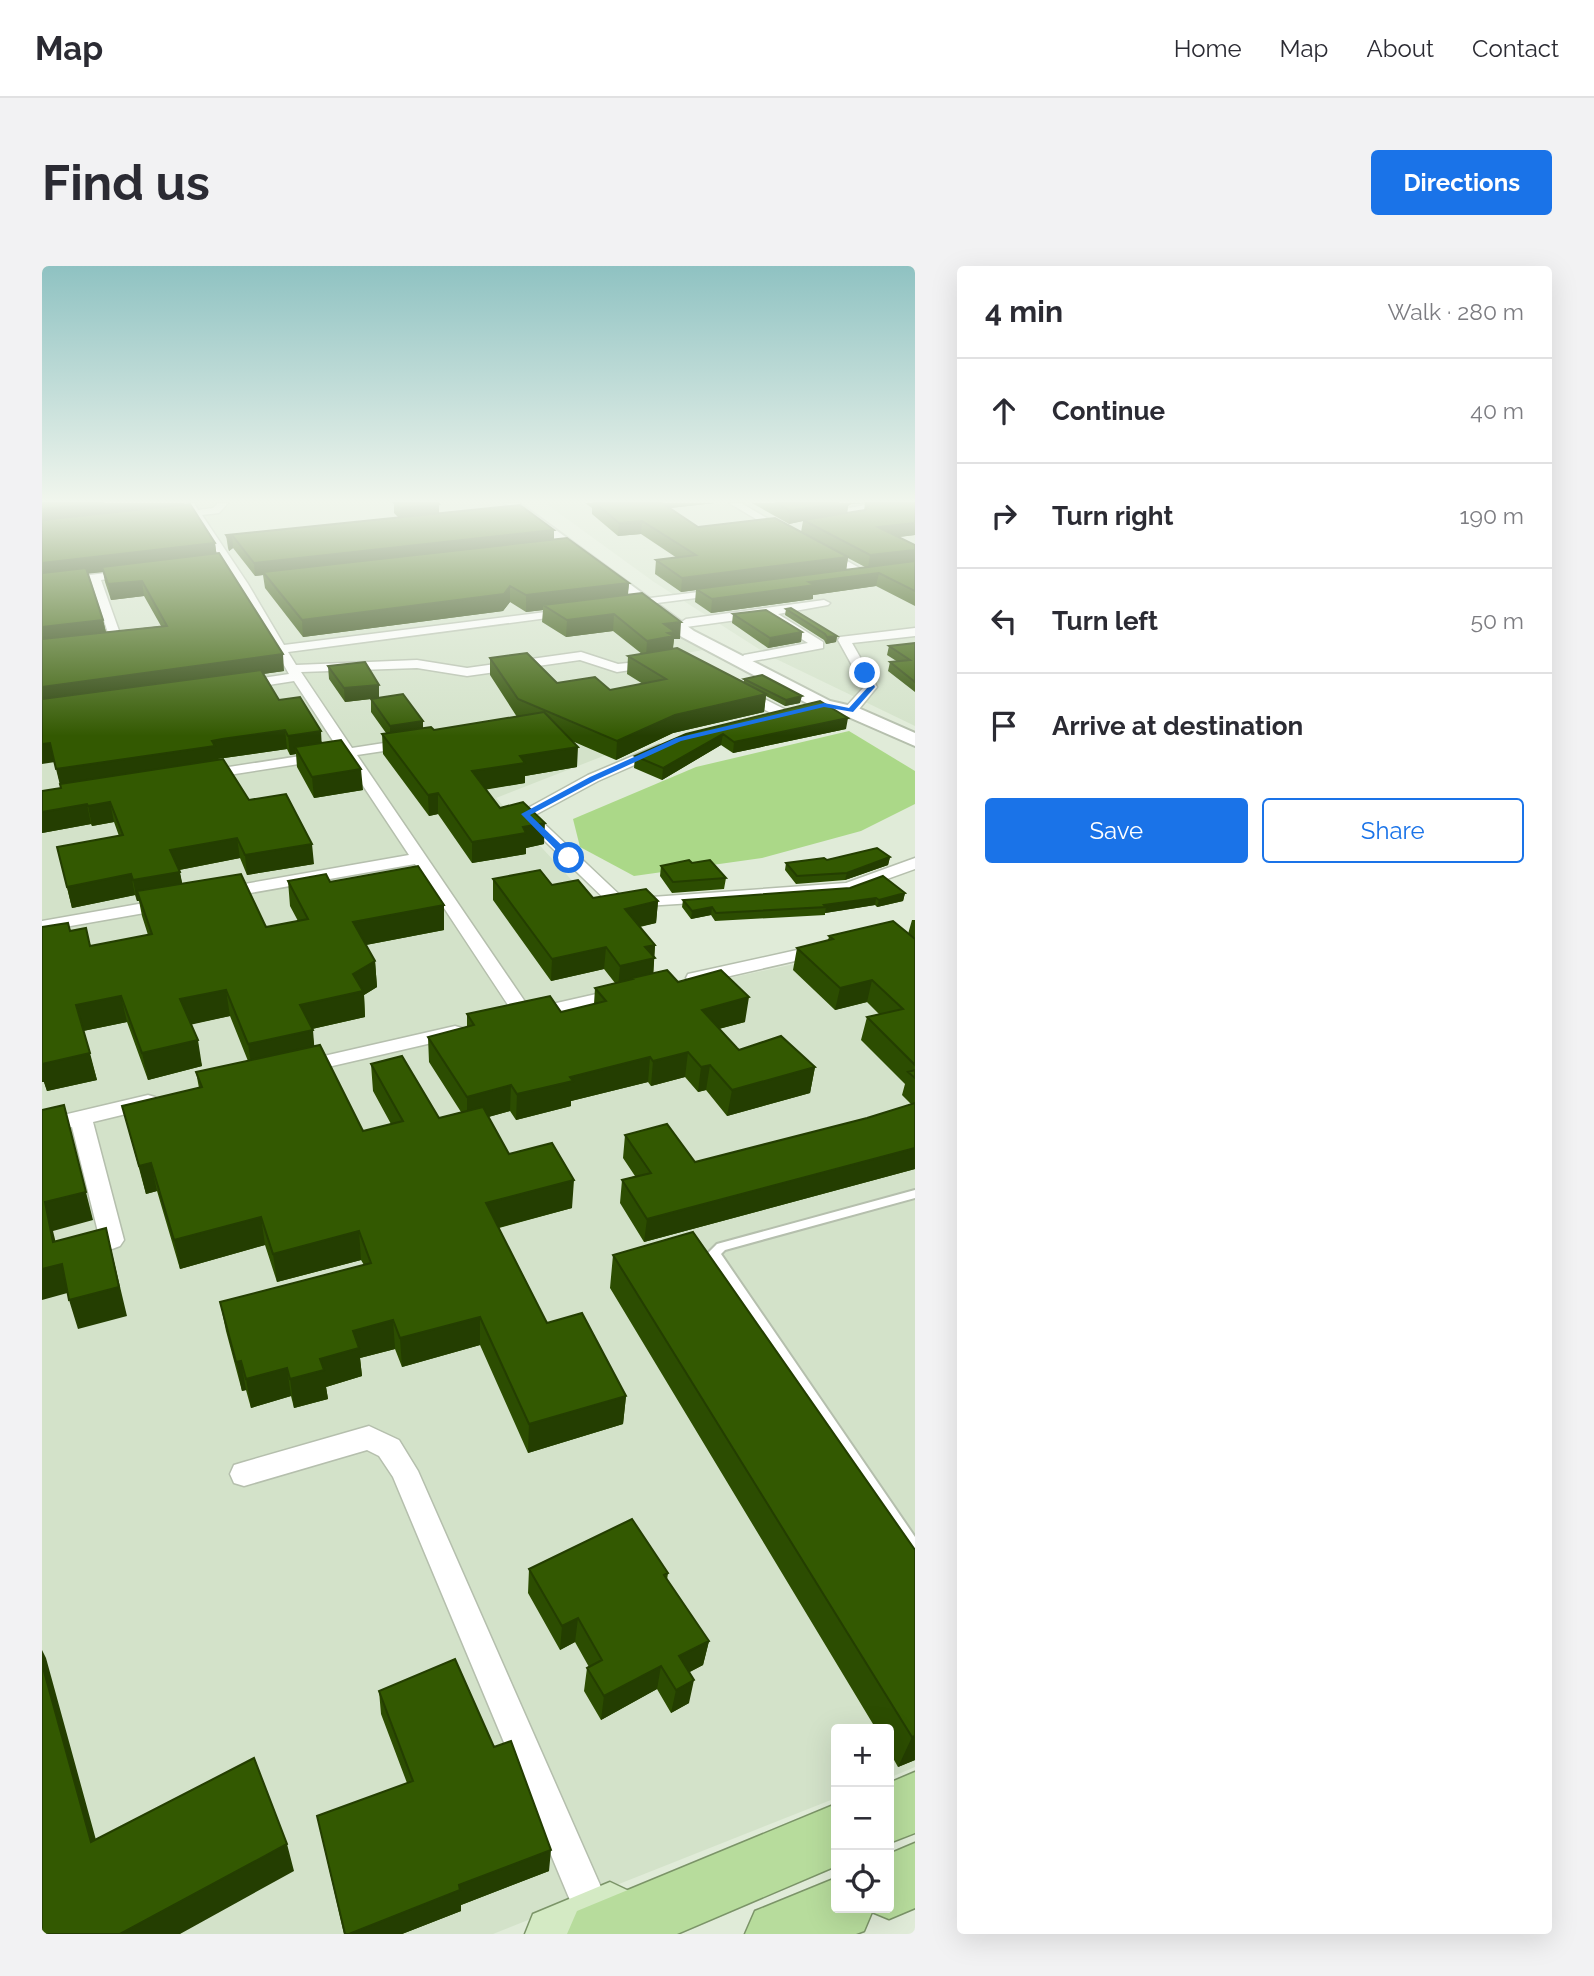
<!DOCTYPE html>
<meta charset="utf-8">
<style>
:root{--surface:#fff;--page:#f2f2f3;--text:#2b2b33;--muted:#7c7c81;--line:#e1e1e2;--accent:#1a73e8}
body{margin:0;font-family:Raleway,sans-serif;background:var(--page);color:var(--text)}
.controls{position:absolute;right:21px;bottom:21px;display:grid;overflow:hidden;border-radius:7px;box-shadow:0 7px 28px #0002}
.controls button{width:63px;height:63px;display:grid;place-items:center;padding:0;border:0;border-bottom:2px solid var(--line);background:var(--surface);color:var(--text);font:35px sans-serif}
.stop{position:absolute;width:21px;height:21px;margin:-16px;border:5px solid #1a73e8;border-radius:50%;background:#fff}
.stop.end{background:#1a73e8;border-color:#fff;box-shadow:0 2px 7px #0008}
.list{margin:0;padding:0;list-style:none}
h2{display:flex;justify-content:space-between;align-items:center;height:91px;margin:0;padding:0 28px;font-size:30px}
h2 small{font-size:23px;font-weight:400;color:var(--muted)}
.list li{display:grid;grid-template-columns:46px 1fr auto;gap:21px;align-items:center;box-sizing:border-box;height:105px;padding:0 28px;border-top:2px solid var(--line)}
.list b{display:block;font-size:26px;white-space:nowrap}
.list em{font-size:23px;font-style:normal;color:var(--muted)}
.actions{display:flex;gap:14px;padding:21px 28px}
.actions a{flex:1;padding:16px 0;border:2px solid var(--accent);border-radius:7px;text-align:center;font-size:24px;color:var(--accent)}
.actions .main{background:var(--accent);color:#fff}
.icon{flex:none;width:38px;height:38px;fill:none;stroke:currentColor;stroke-width:2;stroke-linecap:round;stroke-linejoin:round}
.map{position:relative;flex:none;width:873px;height:1668px;overflow:hidden;border-radius:7px}
header{display:flex;align-items:center;gap:42px;box-sizing:border-box;height:98px;padding:0 35px;background:var(--surface);border-bottom:2px solid var(--line)}
header strong{font-size:33px}
nav{display:flex;gap:38px;margin-inline-start:auto;font-size:24px}
.intro{display:flex;align-items:center;justify-content:space-between;box-sizing:border-box;height:168px;padding:0 42px}
h1{margin:0;font-size:49px}
.button{padding:18px 32px;border-radius:7px;background:var(--accent);color:#fff;font-size:24px;font-weight:700}
main{display:flex;gap:42px;padding:0 42px}
aside{flex:1;background:var(--surface);border-radius:7px;box-shadow:0 7px 28px #0002}
.map>svg:first-child{display:block}
.built{fill:#d3e2c9}
.water{fill:#abd888}
.lines{fill:none;stroke-linecap:round;stroke-linejoin:round}
.lane-casing{stroke:#b5bfad;stroke-width:4}
.street-casing{stroke:#b5bfad;stroke-width:3}
.secondary-casing{stroke:#b5bfad;stroke-width:4}
.primary-casing{stroke:#7b9468;stroke-width:3}
.highway-casing{stroke:#7b9468;stroke-width:3}
.lane{fill:#fff;fill-rule:evenodd}
.street{fill:#fff;fill-rule:evenodd}
.secondary{fill:#fff;fill-rule:evenodd}
.primary{fill:#d4eac4;fill-rule:evenodd}
.highway{fill:#b7dc9c;fill-rule:evenodd}
.wall{fill:#2c4d01;fill-rule:evenodd}
.shaded-wall{fill:#243e01}
.building{fill:#335901;stroke:#243e01;stroke-width:2}
.route{fill:#1a73e8}
</style>
<header>
<strong>Map</strong>
<nav><a>Home</a><a>Map</a><a>About</a><a>Contact</a></nav>
</header>
<div class="intro"><h1>Find us</h1><a class="button">Directions</a></div>
<main>
<div class="map">
<svg width="873" height="1668" viewBox="0 0 873 1668">
<rect width="100%" height="100%" fill="#e0ebd8"/>
<!-- built -->
<path class="built" d="M0,237H459L593,342L661,384L645,387L726,433L686,450L610,471L454,532L631,724L873,672V1501L847,1512V1463H794V1532L451,1668H0Z
M503,237H873V460L728,390L612,316Z"/>
<!-- water -->
<path class="water" d="M807,465L873,505V538L819,565L720,592L592,610L538,581L531,553L654,501Z"/>
<g class="lines">
<!-- lane casing -->
<g class="lane-casing">
<path id="lane" d="M873,924V932L683,984L679,988L873,1271V1290L868,1288L666,987L675,978Z"/>
</g>
<!-- street casing -->
<g class="street-casing">
<path id="street" d="M142,237H152L156,244L171,242L176,237H186L177,247L160,249L206,318L242,379L528,343L534,346L528,349L246,386L254,399L375,394L425,402L539,386L576,398L616,394V400L575,406L538,394L425,410L375,402L259,406L310,482L368,473L375,477L368,481L315,489L488,743L581,722L590,728L588,732L489,755L476,754L373,598L180,632L174,631L172,627L174,623L180,622L367,589L302,491L161,513L154,509L161,505L297,484L252,415L200,423L194,419L200,415L247,408L196,318L151,250L140,248L147,245Z
M687,237H699L750,267L741,269Z
M835,237H857L816,246L822,252L820,254L797,258L792,255L810,250L804,244L806,242Z
M776,283H784L828,308L819,310L776,287Z
M88,304L93,307L92,309L59,314L81,376L79,379L0,389V381L68,373L49,315L0,321V315Z
M681,323L685,324V328L584,341L578,338L584,335Z
M782,334L788,337L786,339L736,348L781,376V382L706,396L700,392L702,389L766,377L723,350L644,361L638,357L644,353Z
M873,362V370L810,377L835,421L813,448H803V442L822,421L796,374L798,371Z
M699,421L748,446L750,449L743,453L738,452L694,428L692,425Z
M617,479L622,480V486L556,515L493,549L582,633L804,617L873,592V603L806,627L572,642L475,548L546,509Z
M125,633L131,634L134,638L131,642L0,665V655Z
M782,678L788,679L791,683L788,687L653,718L644,712L646,708Z
M413,760L420,762L423,766L420,770L260,807L253,805L250,801L253,797L260,795Z
M106,829L113,831L117,836L113,841L51,856L82,974L78,980L70,983L62,980L58,974L30,861L0,868V854Z
M327,1160L357,1174L376,1205L566,1637L571,1650L566,1663L554,1668L540,1663L351,1211L337,1190L325,1184L202,1220L192,1217L188,1208L192,1199L202,1196Z"/>
</g>
<!-- secondary casing -->
<g class="secondary-casing">
<path id="secondary" d="M463,237H477L652,365L788,435L814,441L873,467V480L802,449L776,443L640,371Z"/>
</g>
<!-- primary casing -->
<g class="primary-casing">
<path id="primary" d="M568,1616L587,1625L596,1644L587,1663L577,1668H483L491,1648Z"/>
</g>
<!-- highway casing -->
<g class="highway-casing">
<path id="highway" d="M873,1506V1567L847,1577V1517Z
M794,1538V1600L635,1668H525L535,1645Z
M873,1577V1642L847,1653L830,1646L822,1665L814,1668H703L713,1645L794,1612V1642H847V1588Z"/>
</g>
<!-- lane -->
<use href="#lane" class="lane"/>
<!-- street -->
<use href="#street" class="street"/>
<!-- secondary -->
<use href="#secondary" class="secondary"/>
<!-- primary -->
<use href="#primary" class="primary"/>
<!-- highway -->
<use href="#highway" class="highway"/>
</g>
<!-- wall -->
<path class="wall" d="M0,237H142V239L173,277L174,287L242,405L221,408L237,434L280,476L321,524L272,532L255,501L254,488L248,489L245,483L175,493L207,534L272,598L205,609L198,592L137,604L140,617L224,661L256,655L248,640L246,615L288,616L402,664L324,679L333,695L335,721L322,729L323,751L270,763L272,780L321,865L349,858L331,825L329,798L397,852L419,846L387,796L386,771L425,761V748L519,746L552,738L553,722L573,717L562,703L509,715L451,634V613L510,619L551,632L616,635L614,657L598,661L613,679L611,707L636,716L703,756L677,763L697,784L773,801L768,827L685,850L664,824L656,826L643,811L609,820L606,816L529,835V840L474,854L468,845L446,851L467,888L530,942L457,962L505,1057L584,1130L581,1158L486,1187L438,1079L360,1101L353,1083L318,1092L320,1110L284,1121L286,1133L252,1142L249,1130L209,1142L204,1124L200,1125L184,1065L178,1036L322,999L319,994L235,1016L223,979L138,1003L115,925L104,928L80,840L157,822L154,806L206,795L188,750L149,758L160,800L106,814L85,756L41,765L55,814L5,825L2,816H0V661L28,665L48,680L106,669L100,650L97,635H95L93,629L30,642L15,581L77,570L72,556L50,560L49,558L0,567V525L19,522L13,496ZM61,306L63,316L69,334L102,330L119,360L64,366L61,354L46,307Z
M352,237L397,248L512,264V273L587,317L586,329L638,373H632L631,383L702,416V413L758,437L743,440L724,430L722,446L631,467L574,494L530,475L535,501L483,510V517L443,523L458,542L502,578L484,582V588L430,597L396,548L387,550L341,488L340,468L344,467L329,446V433L303,436L287,413L286,400L337,419V431L381,455V462L392,464L475,451L448,409V392L515,417L568,424L601,418L585,408L586,390L600,388L571,365L524,371L500,356L501,344L484,346L468,336L461,345L261,371L223,322L221,309L213,310L191,282L187,285L186,282L184,269L357,252L352,247Z
M543,237H673L628,242L656,261L759,266L761,255L747,258L710,237H873V269L856,271L873,279V340L834,320L771,329V333L669,347L653,336L654,324L639,326L613,308L614,294L635,292L599,268L576,270L550,248V242ZM823,237L822,245L805,247L806,240L809,238ZM806,292L823,301L804,304Z
M744,343L795,370L794,376L784,378L782,374L743,349Z
M691,348L760,366L759,376L726,382L690,357Z
M873,377V426L846,405L848,396H856L845,389L847,380Z
M804,463L691,487L679,479L620,514L592,502L593,490L644,468Z
M848,591L846,599L803,614L754,618L743,604L744,597Z
M619,600L684,612L682,623L630,627L618,610Z
M863,627L861,635L835,641L833,639L783,647V649L673,655L669,649L649,653L640,641L641,634Z
M870,654H873V903L602,976L578,937L580,914L593,910L581,892L583,869L653,896L825,852L869,838L860,829L863,818L819,774L825,751L837,748L825,736L793,744L751,704L755,682L786,675L787,670L866,668Z
M571,989L873,1284V1494L856,1501L847,1485V1463H834L568,1022Z
M487,1303L626,1307L625,1314L667,1375L661,1399L647,1406V1437L629,1447L615,1423L559,1454L542,1425L545,1402L547,1401L533,1376L518,1384L486,1327Z
M337,1425L452,1481L507,1605L419,1639V1645L360,1668H302L275,1550L365,1517L339,1448Z"/>
<!-- shaded-wall -->
<path class="shaded-wall" d="M62,237H142L143,243L0,258V243Z
M611,237H673L610,244Z
M797,237H823L809,238L806,240L805,248L761,254V255L747,258L748,245Z
M397,238V248L358,253V242Z
M600,255L599,268L576,270L577,257Z
M873,257V269L834,274L836,261Z
M512,264V277L221,306V309L213,310L212,297Z
M190,269L191,282L187,285L186,272Z
M173,277L175,292L60,301L61,306L0,313V297Z
M873,284V296L826,302L828,289Z
M806,291L804,305L654,323V324L639,326L640,312Z
M837,307L834,320L771,329V333L669,347L670,333L767,316Z
M100,315L102,330L69,334L66,318Z
M587,317L585,333L501,339V344L484,346V329Z
M468,320V336L461,345L261,371L260,354Z
M572,348L571,365L524,371L525,354Z
M61,354L65,371L0,378V361Z
M639,356L638,373H632L630,387L604,392L605,375L622,358Z
M760,366L759,376L726,382L728,372Z
M795,370L794,376L784,378L785,371Z
M241,388L242,405L0,439V421Z
M337,419V432L303,436L302,422Z
M724,428L722,446L631,467L574,494L575,475L633,449Z
M760,430L758,437L743,440L744,434Z
M806,452L804,463L691,487L692,476Z
M381,455V469L348,473V460Z
M243,464L245,483L175,493L19,523L14,503L170,475Z
M279,465L280,484L253,481L254,488L248,489L246,470Z
M681,468L679,479L620,514L621,502Z
M8,477L13,496L0,498V478Z
M536,481L535,501L483,510V517L430,526V505L478,490Z
M319,503L321,524L272,532L270,511Z
M396,527V548L387,550L386,529Z
M68,536L72,556L50,560L46,540Z
M45,538L49,558L0,567V546Z
M503,557L502,578L484,582V588L430,597V576L481,561Z
M195,572L198,592L132,605L128,584Z
M270,578L272,598L205,609L203,589Z
M848,591L846,599L803,614L805,607Z
M138,606L142,627L95,625L97,635H95L91,614Z
M89,608L93,629L30,642L25,621Z
M863,627L861,635L835,641L837,634Z
M834,632L833,639L783,647L784,641L782,639Z
M616,635L614,657L581,664L583,643Z
M402,639V664L313,681L311,656Z
M670,641L669,649L649,653L650,645Z
M613,679L611,714L591,713L590,712L589,719L576,722L578,700L603,681Z
M564,681L562,703L509,715L510,693Z
M333,695L335,721L322,729L323,751L261,765L258,739Z
M830,714L825,736L793,744L798,722Z
M184,724L188,750L143,760L138,733Z
M79,730L85,756L41,765L34,739Z
M707,731L703,756L657,768L660,744Z
M271,764L273,790L210,804L206,778Z
M156,774L160,800L106,814L100,787Z
M646,786L643,811L609,820L611,795Z
M48,787L55,814L5,825L2,816H0V798Z
M608,791L606,816L529,835V840L474,854L475,828L528,811Z
M668,799L664,824L656,826L659,801Z
M773,801L768,827L685,850L690,824Z
M469,819L468,845L425,857V831Z
M22,839L51,954L11,965L19,998H20L29,1026L0,1034V1003L11,976L3,936Z
M873,882V903L602,976L605,953Z
M109,897L115,925L104,928L97,900Z
M532,914L530,942L444,965V937Z
M219,951L223,979L138,1003L132,974Z
M64,962L85,1050L36,1063L27,1034Z
M317,965L319,994L235,1016L231,988Z
M438,1051V1079L360,1101L358,1072Z
M351,1054L353,1083L318,1092L320,1110L284,1121L286,1133L252,1142L248,1113L278,1093L311,1065Z
M199,1095L204,1124L200,1125L194,1096Z
M245,1102L249,1130L209,1142L204,1113Z
M584,1130L581,1158L486,1187L487,1158Z
M536,1352L533,1376L518,1384L520,1360Z
M667,1375L661,1399L633,1414L637,1390Z
M0,1384L4,1392L62,1603L49,1576L0,1398Z
M619,1400L615,1423L559,1454L562,1430Z
M652,1414L647,1437L629,1447L634,1424Z
M873,1470V1494L856,1501L870,1471Z
M245,1578L252,1605L138,1668H78Z
M509,1584L507,1605L419,1639V1645L360,1668H307L417,1619Z"/>
<!-- building -->
<path class="building" d="M0,237H62L0,243Z
M352,237H396L397,238L358,242Z
M553,237H620L656,261L733,252L806,291L640,312L614,294L654,289L600,255L577,257Z
M735,237H797L748,245Z
M824,237H873V257L836,261L873,279V284L828,289L761,254L823,244L827,240Z
M148,238L173,277L0,297V254Z
M478,239L512,264L212,297L190,269L186,272L184,269Z
M525,272L587,317L484,329L468,320L462,328L260,354L221,306Z
M177,287L241,388L0,421V373L125,360L100,315L66,318L60,301Z
M873,295V325L837,307L767,316L773,319L670,333L654,323Z
M44,302L61,354L0,361V307Z
M600,327L639,356L622,358L633,366L626,367L632,370L605,375L572,348L525,354L501,339Z
M749,342L795,370L785,371L783,368L744,343Z
M724,344L760,366L728,372L691,348Z
M873,377V416L848,396L868,394L847,380Z
M635,382L724,428L633,449L575,475L476,433L448,392L485,387L515,417L553,411L568,424L624,413L586,390Z
M323,396L337,419L302,422L286,400Z
M219,404L237,434L258,431L279,465L246,470L243,464L180,473L170,475L173,480L14,503L8,477L0,478V433Z
M720,409L760,430L744,434L702,413Z
M361,428L381,455L348,460L329,433Z
M778,435L806,452L692,476L681,468L621,502L593,490L644,468Z
M502,446L536,481L478,490L483,497L430,505L458,542L481,536L503,557L481,561L484,567L430,576L396,527L386,529L340,468L389,461L392,464Z
M299,474L319,503L270,511L253,481Z
M181,493L207,534L244,528L270,578L203,589L195,572L128,584L138,606L91,614L89,608L25,621L15,581L81,569L68,536L46,540L45,538L0,546V525L19,522L18,518Z
M835,582L848,591L805,607L755,610L744,597L782,592L785,594Z
M647,594L650,597L668,594L684,612L631,616L619,600Z
M376,600L402,639L311,656L333,695L311,708L321,725L258,739L271,764L206,778L184,724L138,733L156,774L100,787L79,730L34,739L48,787L0,798V661L26,657L28,665L44,662L48,680L110,668L95,625L199,608L224,661L266,653L246,615L284,608L288,616Z
M498,604L510,619L536,614L551,632L604,623L616,635L583,643L613,679L603,681L613,692L578,700L564,681L510,693L451,613Z
M841,610L863,627L837,634L834,632L782,639L784,641L674,647L670,641L650,645L641,634L808,622Z
M851,655L873,673V799L825,751L861,743L830,714L798,722L755,682L791,673L787,670Z
M625,704L636,716L679,704L707,731L660,744L695,782L697,784L739,770L773,801L690,824L668,799L659,801L646,786L611,795L608,791L528,811L531,815L475,828L469,819L425,831L386,771L432,759L425,748L508,730L519,746L564,735L553,722L591,713L590,712Z
M278,779L321,865L361,855L329,798L360,790L397,852L441,841L467,888L510,877L532,914L444,937L505,1057L540,1047L584,1130L487,1158L438,1051L358,1072L351,1054L311,1065L317,1082L278,1093L282,1104L248,1113L245,1102L204,1113L199,1095L194,1096L178,1036L329,997L317,965L231,988L219,951L132,974L109,897L97,900L80,840L160,821L154,806Z
M873,804V812L866,806Z
M873,837V882L605,953L580,914L609,907L583,869L625,858L653,896L825,852Z
M22,839L44,926L3,936L11,976L64,962L77,1021L27,1034L20,998L0,1003V844Z
M651,966L873,1284V1470L870,1471L571,989Z
M590,1253L626,1307L622,1309L667,1375L637,1390L652,1414L634,1424L619,1400L562,1430L545,1402L560,1394L536,1352L520,1360L487,1303Z
M413,1393L452,1481L469,1475L509,1584L417,1619L418,1624L307,1668H303L275,1550L371,1515L337,1425Z
M0,1398L49,1576L212,1492L245,1578L78,1668H0Z"/>
<!-- sky -->
<linearGradient id="sky" x2="0" y2="1"><stop stop-color="#8fc2c2"/><stop offset="0.5" stop-color="#f1f6ed"/><stop offset="1" stop-color="#f1f6ed" stop-opacity="0"/></linearGradient>
<rect width="873" height="470" fill="url(#sky)"/>
<!-- route -->
<path class="route" d="M821,406H826L833,421L811,446L782,441L639,475L554,514L488,549L531,590V594H524L479,548L548,511L634,472L782,437L807,442L826,421Z"/>
</svg>
<div class="controls">
<button>+</button>
<button>−</button>
<button><svg class="icon" aria-label="locate" viewBox="0 0 24 24"><circle cx="12" cy="12" r="6"/><path d="M12 2v4M12 18v4M2 12h4M18 12h4"/></svg></button>
</div>
<div class="stop" style="left:527px;top:592px"></div>
<div class="stop end" style="left:823px;top:407px"></div>
</div>
<aside>
<h2>4 min<small>Walk · 280 m</small></h2>
<ul class="list">
<li><svg class="icon" aria-label="ahead" viewBox="0 0 24 24"><path d="M12 20V5M6 11l6-6 6 6"/></svg><div><b>Continue</b></div><em>40 m</em></li>
<li><svg class="icon" aria-label="right" viewBox="0 0 24 24"><path d="M7 20v-9h11M14 6l5 5-5 5"/></svg><div><b>Turn right</b></div><em>190 m</em></li>
<li><svg class="icon" aria-label="left" viewBox="0 0 24 24"><path d="M17 20v-9H6M10 6l-5 5 5 5"/></svg><div><b>Turn left</b></div><em>50 m</em></li>
<li><svg class="icon" aria-label="arrive" viewBox="0 0 24 24"><path d="M6 21V4h12l-3 4 3 4H6"/></svg><div><b>Arrive at destination</b></div></li>
</ul>
<div class="actions"><a class="main">Save</a><a>Share</a></div>
</aside>
</main>
